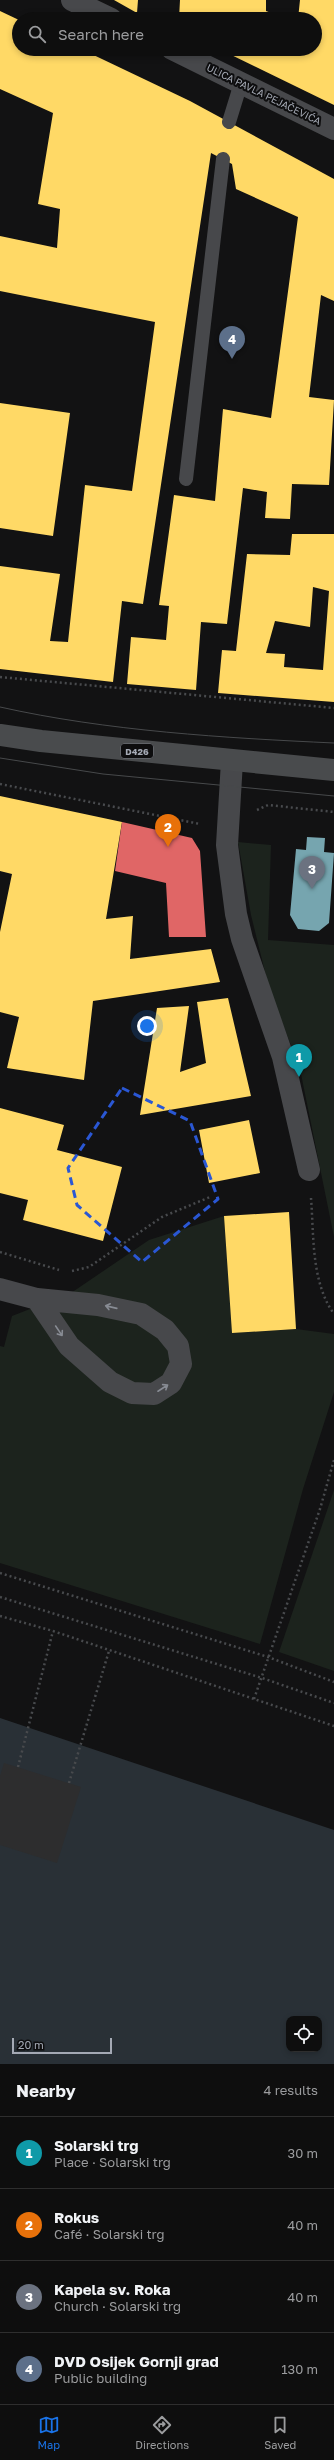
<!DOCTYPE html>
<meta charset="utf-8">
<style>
:root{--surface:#0e0e0e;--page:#171717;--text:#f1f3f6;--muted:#9b9c9e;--line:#2e2e2e;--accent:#1a73e8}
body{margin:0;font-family:"Golos Text",sans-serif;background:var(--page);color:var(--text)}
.controls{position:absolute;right:12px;bottom:12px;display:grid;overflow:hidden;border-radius:8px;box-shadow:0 2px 6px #0003}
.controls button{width:36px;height:36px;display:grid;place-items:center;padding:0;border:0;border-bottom:1px solid var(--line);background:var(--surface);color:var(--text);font:20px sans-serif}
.scale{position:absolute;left:12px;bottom:10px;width:100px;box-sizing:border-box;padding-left:4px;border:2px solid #a4a9b4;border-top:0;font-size:11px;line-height:14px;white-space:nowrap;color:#a4a9b4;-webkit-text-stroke:3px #0d0d0e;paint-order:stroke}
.you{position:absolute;left:147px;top:1026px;width:14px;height:14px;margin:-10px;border:3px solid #fff;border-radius:50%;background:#1a73e8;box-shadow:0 0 0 6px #1a73e833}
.badge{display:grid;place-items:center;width:26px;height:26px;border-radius:50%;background:var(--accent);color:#fff;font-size:13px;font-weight:700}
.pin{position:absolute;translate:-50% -33px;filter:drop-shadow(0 1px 2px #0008)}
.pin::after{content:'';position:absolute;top:21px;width:14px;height:12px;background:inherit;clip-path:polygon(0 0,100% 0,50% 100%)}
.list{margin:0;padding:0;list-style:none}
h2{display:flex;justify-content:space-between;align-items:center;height:52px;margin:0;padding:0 16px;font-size:17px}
h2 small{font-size:13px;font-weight:400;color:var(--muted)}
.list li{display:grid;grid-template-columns:26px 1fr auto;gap:12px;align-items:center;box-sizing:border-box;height:72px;padding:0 16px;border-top:1px solid var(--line)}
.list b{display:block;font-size:15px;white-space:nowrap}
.list p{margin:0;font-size:13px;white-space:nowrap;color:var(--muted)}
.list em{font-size:13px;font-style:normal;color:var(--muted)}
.icon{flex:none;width:22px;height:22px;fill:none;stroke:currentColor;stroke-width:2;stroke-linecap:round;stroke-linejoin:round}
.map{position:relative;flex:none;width:334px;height:2064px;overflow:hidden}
.search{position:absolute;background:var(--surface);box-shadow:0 2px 6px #0003;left:12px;right:12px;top:12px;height:44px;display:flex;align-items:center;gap:10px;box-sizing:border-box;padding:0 14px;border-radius:22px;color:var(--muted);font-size:15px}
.sheet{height:340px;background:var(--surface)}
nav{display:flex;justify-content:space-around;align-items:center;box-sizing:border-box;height:56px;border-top:1px solid var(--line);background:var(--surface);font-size:11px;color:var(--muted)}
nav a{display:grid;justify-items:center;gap:2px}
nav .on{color:var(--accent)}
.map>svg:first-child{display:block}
.green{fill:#1c231d}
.water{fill:#293036;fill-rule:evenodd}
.homes{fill:#ffd966;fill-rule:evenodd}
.shops{fill:#e06666}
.public{fill:#76a5af}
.building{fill:#2d2d2e}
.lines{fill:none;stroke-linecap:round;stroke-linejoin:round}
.path{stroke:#484a4d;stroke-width:2.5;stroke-dasharray:2 3;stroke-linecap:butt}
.lane{stroke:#47484b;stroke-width:14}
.street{stroke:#47484b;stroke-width:22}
.primary{stroke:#494b4d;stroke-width:22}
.tram{stroke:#47494b;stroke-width:1}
.oneway{stroke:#888c94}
.marked{fill:none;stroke:#2a57d4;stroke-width:3;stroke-dasharray:8 5;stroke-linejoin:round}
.labels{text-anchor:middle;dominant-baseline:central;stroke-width:4;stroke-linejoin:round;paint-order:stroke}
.shield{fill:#0d0d0e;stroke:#777a82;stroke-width:1}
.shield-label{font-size:9px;font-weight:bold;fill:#a4a9b4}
.street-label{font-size:10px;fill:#a4a9b4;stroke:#0d0d0e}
</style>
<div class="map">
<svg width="334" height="2064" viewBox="0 0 334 2064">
<rect width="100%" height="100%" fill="#121213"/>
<!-- green -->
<path class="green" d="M238,842L271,845L268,940L334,945V1237L300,1069L269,988L251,915Z
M224,1216L232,1333L296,1329L334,1334V1392L303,1489L260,1644L0,1563V1346L4,1347L12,1316L71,1293L149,1240Z
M334,1490V1671L279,1652Z"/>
<!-- water -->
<path class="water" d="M0,1718L334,1830V2064H0ZM289,2019H319V2049H289Z"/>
<!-- homes -->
<path class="homes" d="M114,0H138L137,13Z
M180,0H266V11L287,19H179Z
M300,0H334V105L219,49H315V19H298Z
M0,11L19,20V49H81L190,101L334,179V301L321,295L309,397L334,400L329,485L292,484L290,519L265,518L267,492L243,488L227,624L201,622L196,690L127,684L131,637L166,640L169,606L159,605L174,495L215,501L223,409L271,418L298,217L236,189L232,164L211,153L143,604L122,601L113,682L0,669V566L60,574L50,641L68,642L85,485L132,491L155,322L0,291V236L57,248L60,209L38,204L53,113L0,89Z
M0,403L70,413L53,536L0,528Z
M292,534H334V702L218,693L222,650L236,651L247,554L290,555ZM313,587L329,591L323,670L284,667L285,654L266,653L275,621L310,627Z
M0,796L122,822L106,919L133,916L130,959L211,949L220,982L93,1001L84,1080L7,1068L19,1017L0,1012V932L12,874L0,871Z
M228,998L251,1096L140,1115L157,1008L189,1006L180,1072L206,1063L197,1002Z
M0,1108L64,1125L57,1150L122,1167L103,1241L23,1220L28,1200L0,1193Z
M249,1120L260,1173L209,1183L199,1130Z
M289,1212L296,1329L232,1333L224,1216Z"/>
<!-- shops -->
<path class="shops" d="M122,822L192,838L200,851L206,937H169L166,883L115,871Z"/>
<!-- public -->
<path class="public" d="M307,837L325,838L324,852L334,853L329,923L319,931L298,929L290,915L296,849L306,850Z"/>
<!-- building -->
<path class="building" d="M4,1763L81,1787L57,1863L0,1845V1776Z"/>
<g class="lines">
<!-- path -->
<path class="path" d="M0,677L334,708
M0,784L200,824
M257,810L268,805L334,812
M311,1198C314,1236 311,1282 334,1314
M0,1252L59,1270
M72,1271L89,1267L162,1217L210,1197
M0,1573L268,1657L334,1682
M0,1597L262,1678L334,1703
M0,1616L53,1631L334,1726
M254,1699L320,1509L334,1460
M18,1767L53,1631
M69,1783L109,1651"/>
<!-- lane -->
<path class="lane" d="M229,122L241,83
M186,479L223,159"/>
<!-- street -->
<path class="street" d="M72,0L111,19
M172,49L334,129
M232,761L227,845L236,914L242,939L283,1057L309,1170
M0,1289L37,1299L98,1305L141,1314L165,1330L178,1346L181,1364L171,1383L154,1394L132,1393L110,1382L69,1346L37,1299"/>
<!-- primary -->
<path class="primary" d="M0,735L41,741L334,770"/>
<!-- tram -->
<path class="tram" d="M0,707C107,731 225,738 334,743
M0,758L103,774L334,796"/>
</g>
<!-- one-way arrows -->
<defs><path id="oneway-shaft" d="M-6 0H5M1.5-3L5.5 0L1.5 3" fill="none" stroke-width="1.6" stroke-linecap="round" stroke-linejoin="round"/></defs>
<g class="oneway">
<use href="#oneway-shaft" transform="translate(111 1307) rotate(-167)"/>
<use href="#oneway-shaft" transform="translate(59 1331) rotate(56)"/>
<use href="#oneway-shaft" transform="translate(163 1388) rotate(-33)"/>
</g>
<!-- marked area -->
<path class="marked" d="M122,1088L190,1121L218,1199L142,1262L77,1205L68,1168Z"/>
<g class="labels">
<!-- shield labels -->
<rect class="shield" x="121" y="744" width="32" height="14" rx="3"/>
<g class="shield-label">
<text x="137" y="751">D426</text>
</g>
<!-- street labels -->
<g class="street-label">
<text transform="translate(264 94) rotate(26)">ULICA PAVLA PEJAČEVIĆA</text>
</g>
</g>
</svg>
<div class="controls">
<button><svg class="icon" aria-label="locate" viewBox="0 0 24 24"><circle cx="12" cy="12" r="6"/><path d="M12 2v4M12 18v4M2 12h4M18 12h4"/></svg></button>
</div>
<div class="scale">20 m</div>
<div class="you"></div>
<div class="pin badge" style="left:299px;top:1077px;background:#0f9aa8">1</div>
<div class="pin badge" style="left:168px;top:847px;background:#e8710a">2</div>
<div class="pin badge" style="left:312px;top:889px;background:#6b7280">3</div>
<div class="pin badge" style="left:232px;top:359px;background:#5c6f8a">4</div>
<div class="search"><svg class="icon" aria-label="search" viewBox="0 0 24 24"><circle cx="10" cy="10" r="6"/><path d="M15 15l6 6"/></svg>Search here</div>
</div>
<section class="sheet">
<h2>Nearby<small>4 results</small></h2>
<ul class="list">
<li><span class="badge" style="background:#0f9aa8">1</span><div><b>Solarski trg</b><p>Place · Solarski trg</p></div><em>30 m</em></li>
<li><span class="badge" style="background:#e8710a">2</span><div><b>Rokus</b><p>Café · Solarski trg</p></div><em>40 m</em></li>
<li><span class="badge" style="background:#6b7280">3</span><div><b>Kapela sv. Roka</b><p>Church · Solarski trg</p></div><em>40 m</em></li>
<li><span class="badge" style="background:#5c6f8a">4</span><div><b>DVD Osijek Gornji grad</b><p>Public building</p></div><em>130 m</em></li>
</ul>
</section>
<nav>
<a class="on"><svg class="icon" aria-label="map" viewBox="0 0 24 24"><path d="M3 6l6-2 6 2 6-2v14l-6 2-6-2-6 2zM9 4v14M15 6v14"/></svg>Map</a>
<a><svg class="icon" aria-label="directions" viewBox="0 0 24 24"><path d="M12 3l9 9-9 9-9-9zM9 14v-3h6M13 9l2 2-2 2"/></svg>Directions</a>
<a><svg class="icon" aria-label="saved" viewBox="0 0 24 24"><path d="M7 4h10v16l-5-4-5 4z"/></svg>Saved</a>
</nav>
